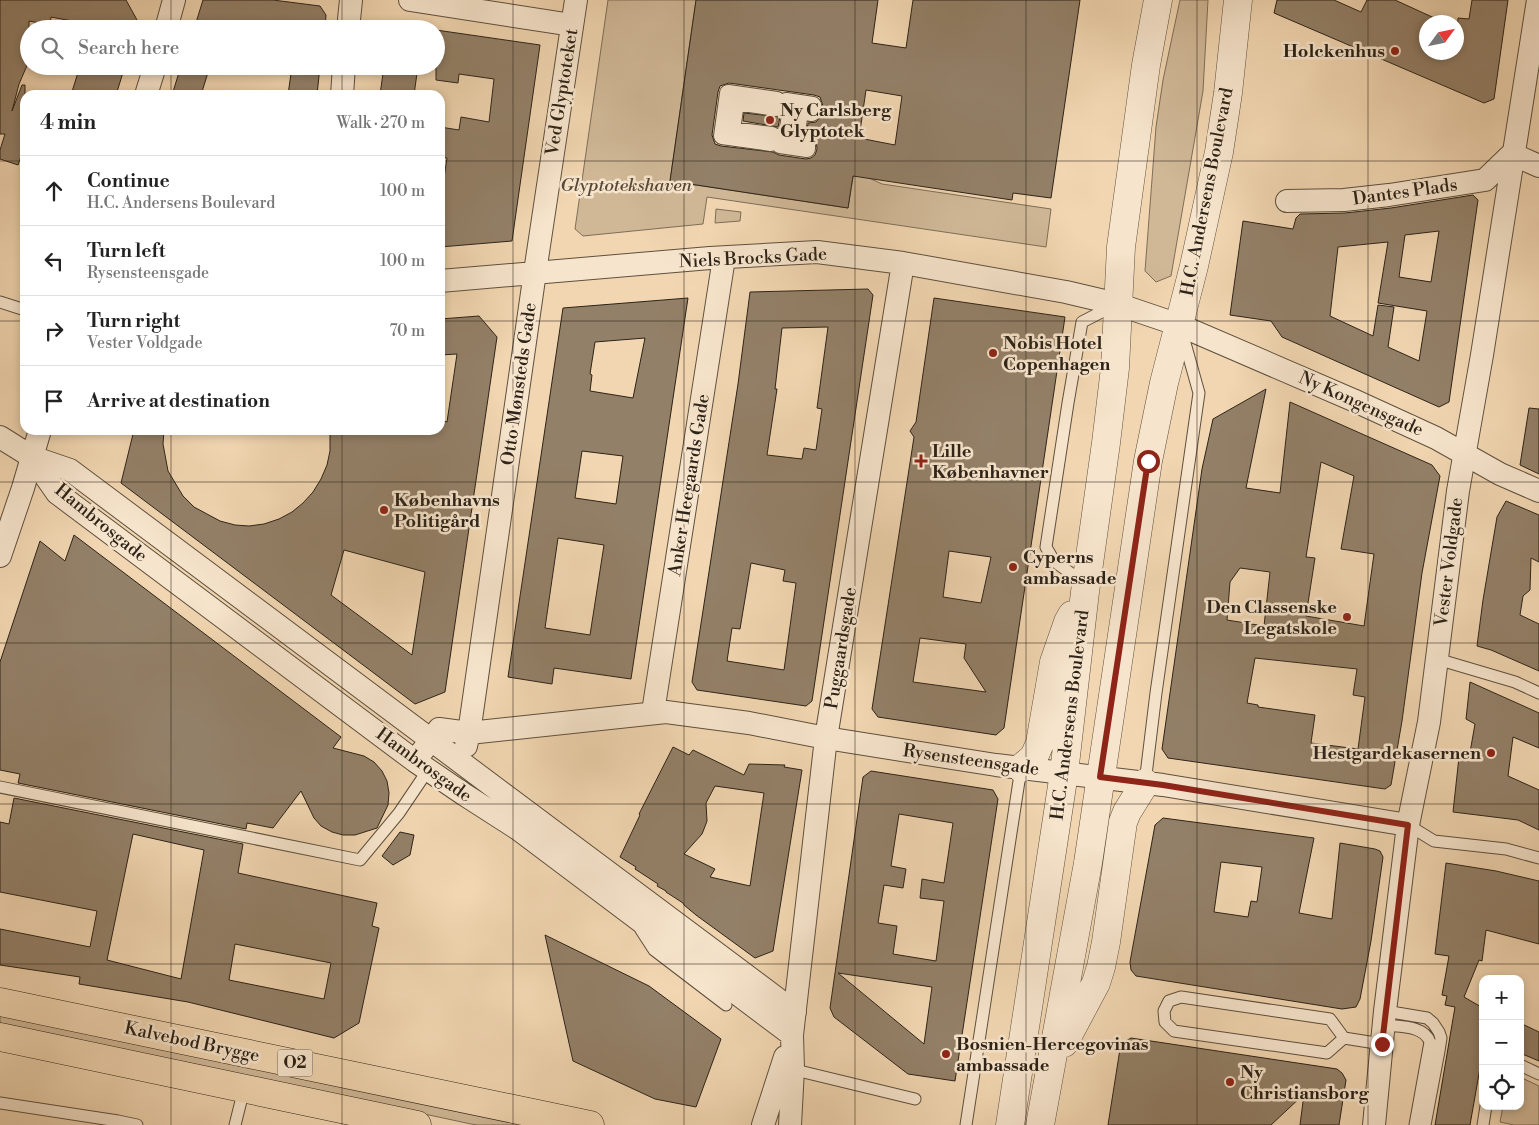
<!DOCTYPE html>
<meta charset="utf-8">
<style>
:root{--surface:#fff;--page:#f6f6f6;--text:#222;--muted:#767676;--line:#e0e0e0}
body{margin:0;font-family:"Libre Bodoni",serif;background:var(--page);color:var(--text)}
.controls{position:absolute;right:15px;bottom:15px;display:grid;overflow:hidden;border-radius:10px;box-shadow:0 2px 8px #0003}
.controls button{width:45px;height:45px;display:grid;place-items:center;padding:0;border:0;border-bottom:1px solid var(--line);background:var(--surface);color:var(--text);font:25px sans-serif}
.compass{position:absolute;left:1419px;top:15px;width:45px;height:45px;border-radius:50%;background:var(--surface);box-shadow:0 2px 8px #0003;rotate:57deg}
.stop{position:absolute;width:15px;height:15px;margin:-11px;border:4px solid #8f2418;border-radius:50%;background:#fff}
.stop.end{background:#8f2418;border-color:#fff;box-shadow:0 1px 5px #0008}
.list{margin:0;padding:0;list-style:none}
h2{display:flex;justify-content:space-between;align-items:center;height:65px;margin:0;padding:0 20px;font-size:21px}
h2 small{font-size:16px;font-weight:400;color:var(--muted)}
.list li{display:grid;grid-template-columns:32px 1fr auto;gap:15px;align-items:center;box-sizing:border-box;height:70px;padding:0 20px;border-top:1px solid var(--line)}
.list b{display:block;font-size:19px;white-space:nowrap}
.list p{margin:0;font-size:16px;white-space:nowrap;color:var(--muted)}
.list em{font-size:16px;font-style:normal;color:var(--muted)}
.icon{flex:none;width:28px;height:28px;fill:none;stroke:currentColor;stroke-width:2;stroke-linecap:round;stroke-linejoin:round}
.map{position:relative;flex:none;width:1539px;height:1125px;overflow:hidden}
.search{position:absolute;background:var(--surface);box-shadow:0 2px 8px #0003;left:20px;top:20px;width:425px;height:55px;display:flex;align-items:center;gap:12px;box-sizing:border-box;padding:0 18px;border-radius:28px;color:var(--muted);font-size:19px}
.panel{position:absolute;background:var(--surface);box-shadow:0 2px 8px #0003;left:20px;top:90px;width:425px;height:345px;border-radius:15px}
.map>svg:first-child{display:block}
.green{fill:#d0b897;stroke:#7e6e58}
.building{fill:#938068;stroke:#2d2318;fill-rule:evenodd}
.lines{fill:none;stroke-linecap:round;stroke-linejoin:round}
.service-casing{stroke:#5e503e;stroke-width:13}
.pedestrian-casing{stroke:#5e503e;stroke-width:18}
.minor-casing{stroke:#5e503e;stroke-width:24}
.tertiary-casing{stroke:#5e503e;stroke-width:29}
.primary-casing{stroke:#2d2318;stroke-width:29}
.service{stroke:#f6e4cc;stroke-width:11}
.pedestrian{stroke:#f6e4cc;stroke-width:16}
.minor{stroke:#f6e4cc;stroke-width:22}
.tertiary{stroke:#f6e4cc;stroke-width:28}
.primary{stroke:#f1d6b1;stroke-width:28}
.route{stroke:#8f2418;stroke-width:6}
.grid{fill:none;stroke:#2d2318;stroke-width:1;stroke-opacity:0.55}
.poi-dot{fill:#8f2418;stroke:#f6e4cc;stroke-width:2}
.labels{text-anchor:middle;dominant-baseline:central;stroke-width:5;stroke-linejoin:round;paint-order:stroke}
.shield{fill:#f6e4cc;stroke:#695d4e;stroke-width:1}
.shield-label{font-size:16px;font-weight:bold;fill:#2d2318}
.poi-label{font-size:18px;font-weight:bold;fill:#2d2318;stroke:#f6e4cc;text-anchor:start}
.street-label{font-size:18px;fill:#2d2318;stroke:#f6e4cc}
.park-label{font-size:18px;font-style:italic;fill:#564838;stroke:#f6e4cc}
</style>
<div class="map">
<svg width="1539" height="1125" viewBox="0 0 1539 1125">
<rect width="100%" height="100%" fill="#f1d6b1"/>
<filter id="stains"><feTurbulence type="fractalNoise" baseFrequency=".004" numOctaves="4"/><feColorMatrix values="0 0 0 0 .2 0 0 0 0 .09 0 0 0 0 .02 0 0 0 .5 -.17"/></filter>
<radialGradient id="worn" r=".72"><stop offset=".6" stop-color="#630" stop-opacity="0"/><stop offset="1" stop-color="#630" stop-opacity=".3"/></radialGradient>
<!-- green -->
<path class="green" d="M608,0H696L670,181L848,208L854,171L882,184L1051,209L1046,247L707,197L703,224L583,236L575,229Z
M1180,0H1208L1203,91L1171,276L1156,282L1145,271L1156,127L1163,80Z
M716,209L741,212L740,221L715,223Z
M0,1012L533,1125H478L471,1124L0,1023Z
M1520,1077L1539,1086V1125H1514L1500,1122L1503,1106H1520Z"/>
<!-- building -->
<path class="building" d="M0,0H126L142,29H92L93,25L51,17L50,25L29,21V61L19,84L12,111L22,85H25V145L18,165L0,159V150L5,134H0Z
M203,0H273L320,6L326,15L325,29H263L224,22L222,29H194Z
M696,0H878L872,43L906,48L913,0H1080L1051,198L1013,193L1012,200L853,176L848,208L670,181ZM729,83L814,95L820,97L823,106L822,115L816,122L808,123L807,132L813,134L816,138L817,149L815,155L811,158L806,159L779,155L773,152L721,146L715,144L712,135L718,92L720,86ZM866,90L902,96L895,145L859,138Z
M1277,0H1334L1361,12L1367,0H1395L1443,22H1426V52H1456L1458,18L1469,19L1472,0H1508L1494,99L1484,103L1274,13Z
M436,30L540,45L512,241L440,247V204L447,158L440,157V127L459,130L461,117L489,122L494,79L459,74L458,83L436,80Z
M80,66H125L116,95H71Z
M181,66H210L201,95H172Z
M292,66H320L317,95H288Z
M384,66H418L414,95H380Z
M744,113L780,117L778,127L743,121Z
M1473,195L1478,200L1449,402L1439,407L1282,337L1271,321L1230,315L1243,221L1293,229L1296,218L1300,214L1345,213L1391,208ZM1439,231L1431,282L1399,277L1405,235ZM1388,242L1378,303L1427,311L1419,361L1388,347L1394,307L1378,305L1373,336L1330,316L1338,247Z
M868,289L873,295L812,701L806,706L697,690L692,682L738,384L750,292ZM828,327L817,408L822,409L816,450L804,448L802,459L767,455L777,389H775L782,328ZM751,563L785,570L783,581L796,583L784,670L727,661L732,628L740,629Z
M688,298L631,679L554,668L552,684L508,677L563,308ZM645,338L633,398L590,391L592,375L590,374L595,342ZM582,451L623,456L616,504L575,498ZM558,538L604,545L590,635L545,628Z
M934,298L1065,317L1004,728L996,735L878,717L872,709L914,437L910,431L916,422ZM949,551L991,557L981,603L943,597ZM920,638L966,644L964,658L986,692L913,682Z
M479,316L497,337L445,692L415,704L121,483L134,430H164L163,444L168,471L183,496L194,507L220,521L235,525L249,526L264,524L279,519L292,512L303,503L313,492L321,479L327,465L330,451V430H440V420L447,422L457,354L440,355V319ZM344,550L425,572L412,655L331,595Z
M1266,389L1246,488L1280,493L1290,402L1432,465L1440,476L1422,573L1402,721L1391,785L1385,789L1168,758L1162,749L1202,469L1213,419ZM1321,462L1354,476L1341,549L1374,554L1364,626L1306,616L1315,558L1306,557ZM1240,568L1270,572L1264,626L1227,620L1230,582ZM1255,658L1357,669L1353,695L1365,697L1358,749L1311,743L1315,715L1258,707V705L1247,703Z
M1529,408L1539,409V474L1520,465Z
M1506,501L1539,515V562L1531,558L1530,590L1523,596L1520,615L1539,624V671L1491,650L1477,646L1483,600L1497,517Z
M74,535L341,737L333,748L364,756L374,762L382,771L387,781L389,793L388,805L377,828L355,835H343L332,832L321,826L314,818L301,791L273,828L247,823L246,829L18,783L20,774L0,770V662L40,541L65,561Z
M1470,682L1539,713V748L1513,737L1508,776L1539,790V830L1518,820L1453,812L1459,757L1469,758L1475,724L1466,719Z
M673,747L689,755L693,750L744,775L749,764L785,765L784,767L802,770L773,951L755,958L696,915L684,905L683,903L666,892V891L657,886L658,884L635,869L636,867L620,857L640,815L639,814ZM715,786L764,793L750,886L710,877L715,869L684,854L702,834L704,829L707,821L706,803Z
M871,771L993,790L998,799L955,1081L908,1074L834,1017L830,1008L863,777ZM899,814L953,823L944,883L922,879L920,898L944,901L936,961L893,954L897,926L878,923L884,885L903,888L906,869L891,866ZM838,973L932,987L924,1044Z
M14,798L243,844L238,873L377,903L372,926L379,928L359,1023L334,1038L188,1002L79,984L80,977L0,965V929L90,947L97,911L0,892V822L9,824ZM133,834L204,850L181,979L107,960ZM235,944L331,963L324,999L229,980Z
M1163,818L1314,838L1299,913L1332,919L1340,843L1375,849L1380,851L1383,857L1371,941L1360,999L1356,1007L1342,1009L1136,976L1131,970L1130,962L1155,825ZM1221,862L1262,867L1257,902L1251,901L1248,917L1214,912Z
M400,832L414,835L410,855L393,865L382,856Z
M1446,863L1496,871L1539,881V944L1486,930L1482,961L1479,960L1464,997L1483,1008V1051L1470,1125H1435L1455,1007L1445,1005L1447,996L1442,995L1449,956L1435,954Z
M545,935L649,986L721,1039L696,1107L655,1099L573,1061Z
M1520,1023L1539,1032V1061L1520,1053Z
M1131,1038L1337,1069L1342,1073L1346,1080L1339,1125H1300L1304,1094L1271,1125H1108L1120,1049L1122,1043Z"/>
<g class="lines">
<!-- service casing -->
<g class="service-casing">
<path id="service" d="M0,302L25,310
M1081,587L1073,575L1054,561L1046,547L1068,403L1082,322L1115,305
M1437,659L1515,682L1539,693
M1145,783L1156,693L1199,393L1183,336
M0,787L360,860L399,813L428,770
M1408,825L1434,841L1506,849L1539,858
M642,928L641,930L654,950L726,1005
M1385,1011L1427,1018L1433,1023L1439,1032L1441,1038L1439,1051L1425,1125
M1384,1025C1399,1027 1424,1025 1430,1042L1415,1125
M1344,1038L1327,1053L1174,1031L1165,1022L1164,1011L1169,1001L1181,997L1330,1019L1344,1038L1382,1044
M1520,1065L1539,1074
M791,1069L915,1099
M0,1103L118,1121L137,1125
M235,1125L244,1089
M966,1125L1021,768
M1483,1125L1486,1106"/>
</g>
<!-- pedestrian casing -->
<g class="pedestrian-casing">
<path id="pedestrian" d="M728,93L777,100L776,108L736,102L732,130L772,135L771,143L722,136Z
M786,101L813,105L812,113L800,111L796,140L807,142V149L780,145L781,136L791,137L792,128H788L789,121L794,122L796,110L785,109Z"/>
</g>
<!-- minor casing -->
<g class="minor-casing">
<path id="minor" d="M410,0L572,25
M166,29L174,0
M348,29L351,0
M146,95L155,66
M342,95L344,66
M1512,154L1539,166
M1287,201L1344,200L1389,195L1485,180L1512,154
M440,281L710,258L817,252L903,263L1066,292L1117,304L1179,325L1353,400L1436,438L1500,474L1539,491
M0,437L32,457L70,470L795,1012
M32,457L57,493L415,761L465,795L518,829L792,1035
M0,556L23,488L40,430
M653,712L724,258
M466,746L469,733L535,272L576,0
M415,761L439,729L469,733L666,712L749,723L826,738L996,765L1163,785L1408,825
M763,1125L785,1057
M790,1125L793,1069L792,1035L826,738L903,263
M1374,1125L1385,1011L1408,825L1429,722L1458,491L1482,355L1538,0"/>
</g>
<!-- tertiary casing -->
<g class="tertiary-casing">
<path id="tertiary" d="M1021,768L1034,757L1040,743L1054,662L1068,622L1072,615
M1064,1043L1096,983L1101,967L1106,942L1123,822L1127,812L1145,783
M1010,1125L1064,773L1085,592L1106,443L1115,368L1121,247L1146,65L1158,0
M1040,1125L1088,863L1148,461L1164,383L1194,266L1219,152L1228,93L1238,0"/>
</g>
<!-- primary casing -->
<g class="primary-casing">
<path id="primary" d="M0,1002L590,1125
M0,1037L417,1125"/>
</g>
<!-- service -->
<use href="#service" class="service"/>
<!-- pedestrian -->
<use href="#pedestrian" class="pedestrian"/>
<!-- minor -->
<use href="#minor" class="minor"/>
<!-- tertiary -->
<use href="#tertiary" class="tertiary"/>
<!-- primary -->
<use href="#primary" class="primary"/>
</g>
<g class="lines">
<!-- route -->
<path class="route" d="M1148,461L1100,777L1163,785L1408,825L1382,1044"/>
</g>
<!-- grid -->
<path class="grid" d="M171,0V29M342,0V29M513,0V1125M684,0V1125M855,0V1125M1026,0V1125M1197,0V1125M1368,0V1125M171,66V95M342,66V95M0,161H25M440,161H1539M0,321H25M440,321H1539M171,430V1125M342,430V1125M0,482H1539M0,643H1539M0,804H1539M0,964H1539"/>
<!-- markers -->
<g class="poi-dot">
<circle cx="1395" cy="51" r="5"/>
<circle cx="770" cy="120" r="5"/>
<circle cx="993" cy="353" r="5"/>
<path d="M918.5 453.5h5v5h5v5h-5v5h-5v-5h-5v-5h5z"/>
<circle cx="384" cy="510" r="5"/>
<circle cx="1013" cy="567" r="5"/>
<circle cx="1347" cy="617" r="5"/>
<circle cx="1491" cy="753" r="5"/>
<circle cx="946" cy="1054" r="5"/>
<circle cx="1230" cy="1082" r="5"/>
</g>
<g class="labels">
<!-- shield labels -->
<rect class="shield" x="277.5" y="1049.5" width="35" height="27" rx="4"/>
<g class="shield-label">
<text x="295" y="1063">O2</text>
</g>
<!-- poi labels -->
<g class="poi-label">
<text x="1385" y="51" text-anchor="end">Holckenhus</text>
<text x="780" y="110">Ny Carlsberg<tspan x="780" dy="21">Glyptotek</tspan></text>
<text x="1003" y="343">Nobis Hotel<tspan x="1003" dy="21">Copenhagen</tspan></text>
<text x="932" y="451">Lille<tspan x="932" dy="21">Københavner</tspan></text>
<text x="394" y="500">Københavns<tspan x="394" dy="21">Politigård</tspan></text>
<text x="1023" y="557">Cyperns<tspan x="1023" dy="21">ambassade</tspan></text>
<text x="1337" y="607" text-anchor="end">Den Classenske<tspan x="1337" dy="21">Legatskole</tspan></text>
<text x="1481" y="753" text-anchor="end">Hestgardekasernen</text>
<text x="956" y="1044">Bosnien-Hercegovinas<tspan x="956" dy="21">ambassade</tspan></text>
<text x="1240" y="1072">Ny<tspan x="1240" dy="21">Christiansborg</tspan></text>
</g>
<!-- street labels -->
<g class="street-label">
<text transform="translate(562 92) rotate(-81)">Ved Glyptoteket</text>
<text transform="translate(1207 192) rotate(-79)">H.C. Andersens Boulevard</text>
<text transform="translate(1405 192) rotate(-8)">Dantes Plads</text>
<text transform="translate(753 258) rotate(-3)">Niels Brocks Gade</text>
<text transform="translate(519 384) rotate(-82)">Otto Mønsteds Gade</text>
<text transform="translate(1361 404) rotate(24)">Ny Kongensgade</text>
<text transform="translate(689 485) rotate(-81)">Anker Heegaards Gade</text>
<text transform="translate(101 523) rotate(39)">Hambrosgade</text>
<text transform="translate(1449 562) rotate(-83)">Vester Voldgade</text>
<text transform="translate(841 648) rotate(-81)">Puggaardsgade</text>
<text transform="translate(1070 715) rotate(-83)">H.C. Andersens Boulevard</text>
<text transform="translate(971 760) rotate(8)">Rysensteensgade</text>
<text transform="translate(424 765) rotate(36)">Hambrosgade</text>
<text transform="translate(192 1042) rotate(12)">Kalvebod Brygge</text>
</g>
<!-- park labels -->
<g class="park-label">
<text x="626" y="185">Glyptotekshaven</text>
</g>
</g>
<rect width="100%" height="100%" filter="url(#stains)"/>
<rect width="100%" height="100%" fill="url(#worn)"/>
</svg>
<div class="controls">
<button>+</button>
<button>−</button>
<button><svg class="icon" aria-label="locate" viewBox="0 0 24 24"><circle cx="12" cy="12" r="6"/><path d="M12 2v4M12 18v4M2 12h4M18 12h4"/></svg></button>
</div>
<svg class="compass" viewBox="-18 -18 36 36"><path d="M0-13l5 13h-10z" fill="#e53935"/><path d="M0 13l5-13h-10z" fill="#767676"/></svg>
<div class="stop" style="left:1148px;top:461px"></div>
<div class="stop end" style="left:1382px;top:1044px"></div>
<div class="search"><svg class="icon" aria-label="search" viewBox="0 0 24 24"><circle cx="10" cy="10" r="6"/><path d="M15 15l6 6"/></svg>Search here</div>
<section class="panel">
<h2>4 min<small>Walk · 270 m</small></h2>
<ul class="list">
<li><svg class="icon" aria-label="ahead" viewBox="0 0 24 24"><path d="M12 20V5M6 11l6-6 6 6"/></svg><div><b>Continue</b><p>H.C. Andersens Boulevard</p></div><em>100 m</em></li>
<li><svg class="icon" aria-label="left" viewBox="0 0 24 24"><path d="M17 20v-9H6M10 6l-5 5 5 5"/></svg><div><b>Turn left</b><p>Rysensteensgade</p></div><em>100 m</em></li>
<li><svg class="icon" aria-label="right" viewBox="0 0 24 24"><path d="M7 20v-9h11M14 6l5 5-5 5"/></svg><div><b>Turn right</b><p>Vester Voldgade</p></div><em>70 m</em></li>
<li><svg class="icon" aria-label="arrive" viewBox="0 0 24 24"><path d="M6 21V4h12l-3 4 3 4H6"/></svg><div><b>Arrive at destination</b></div></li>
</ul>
</section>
</div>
